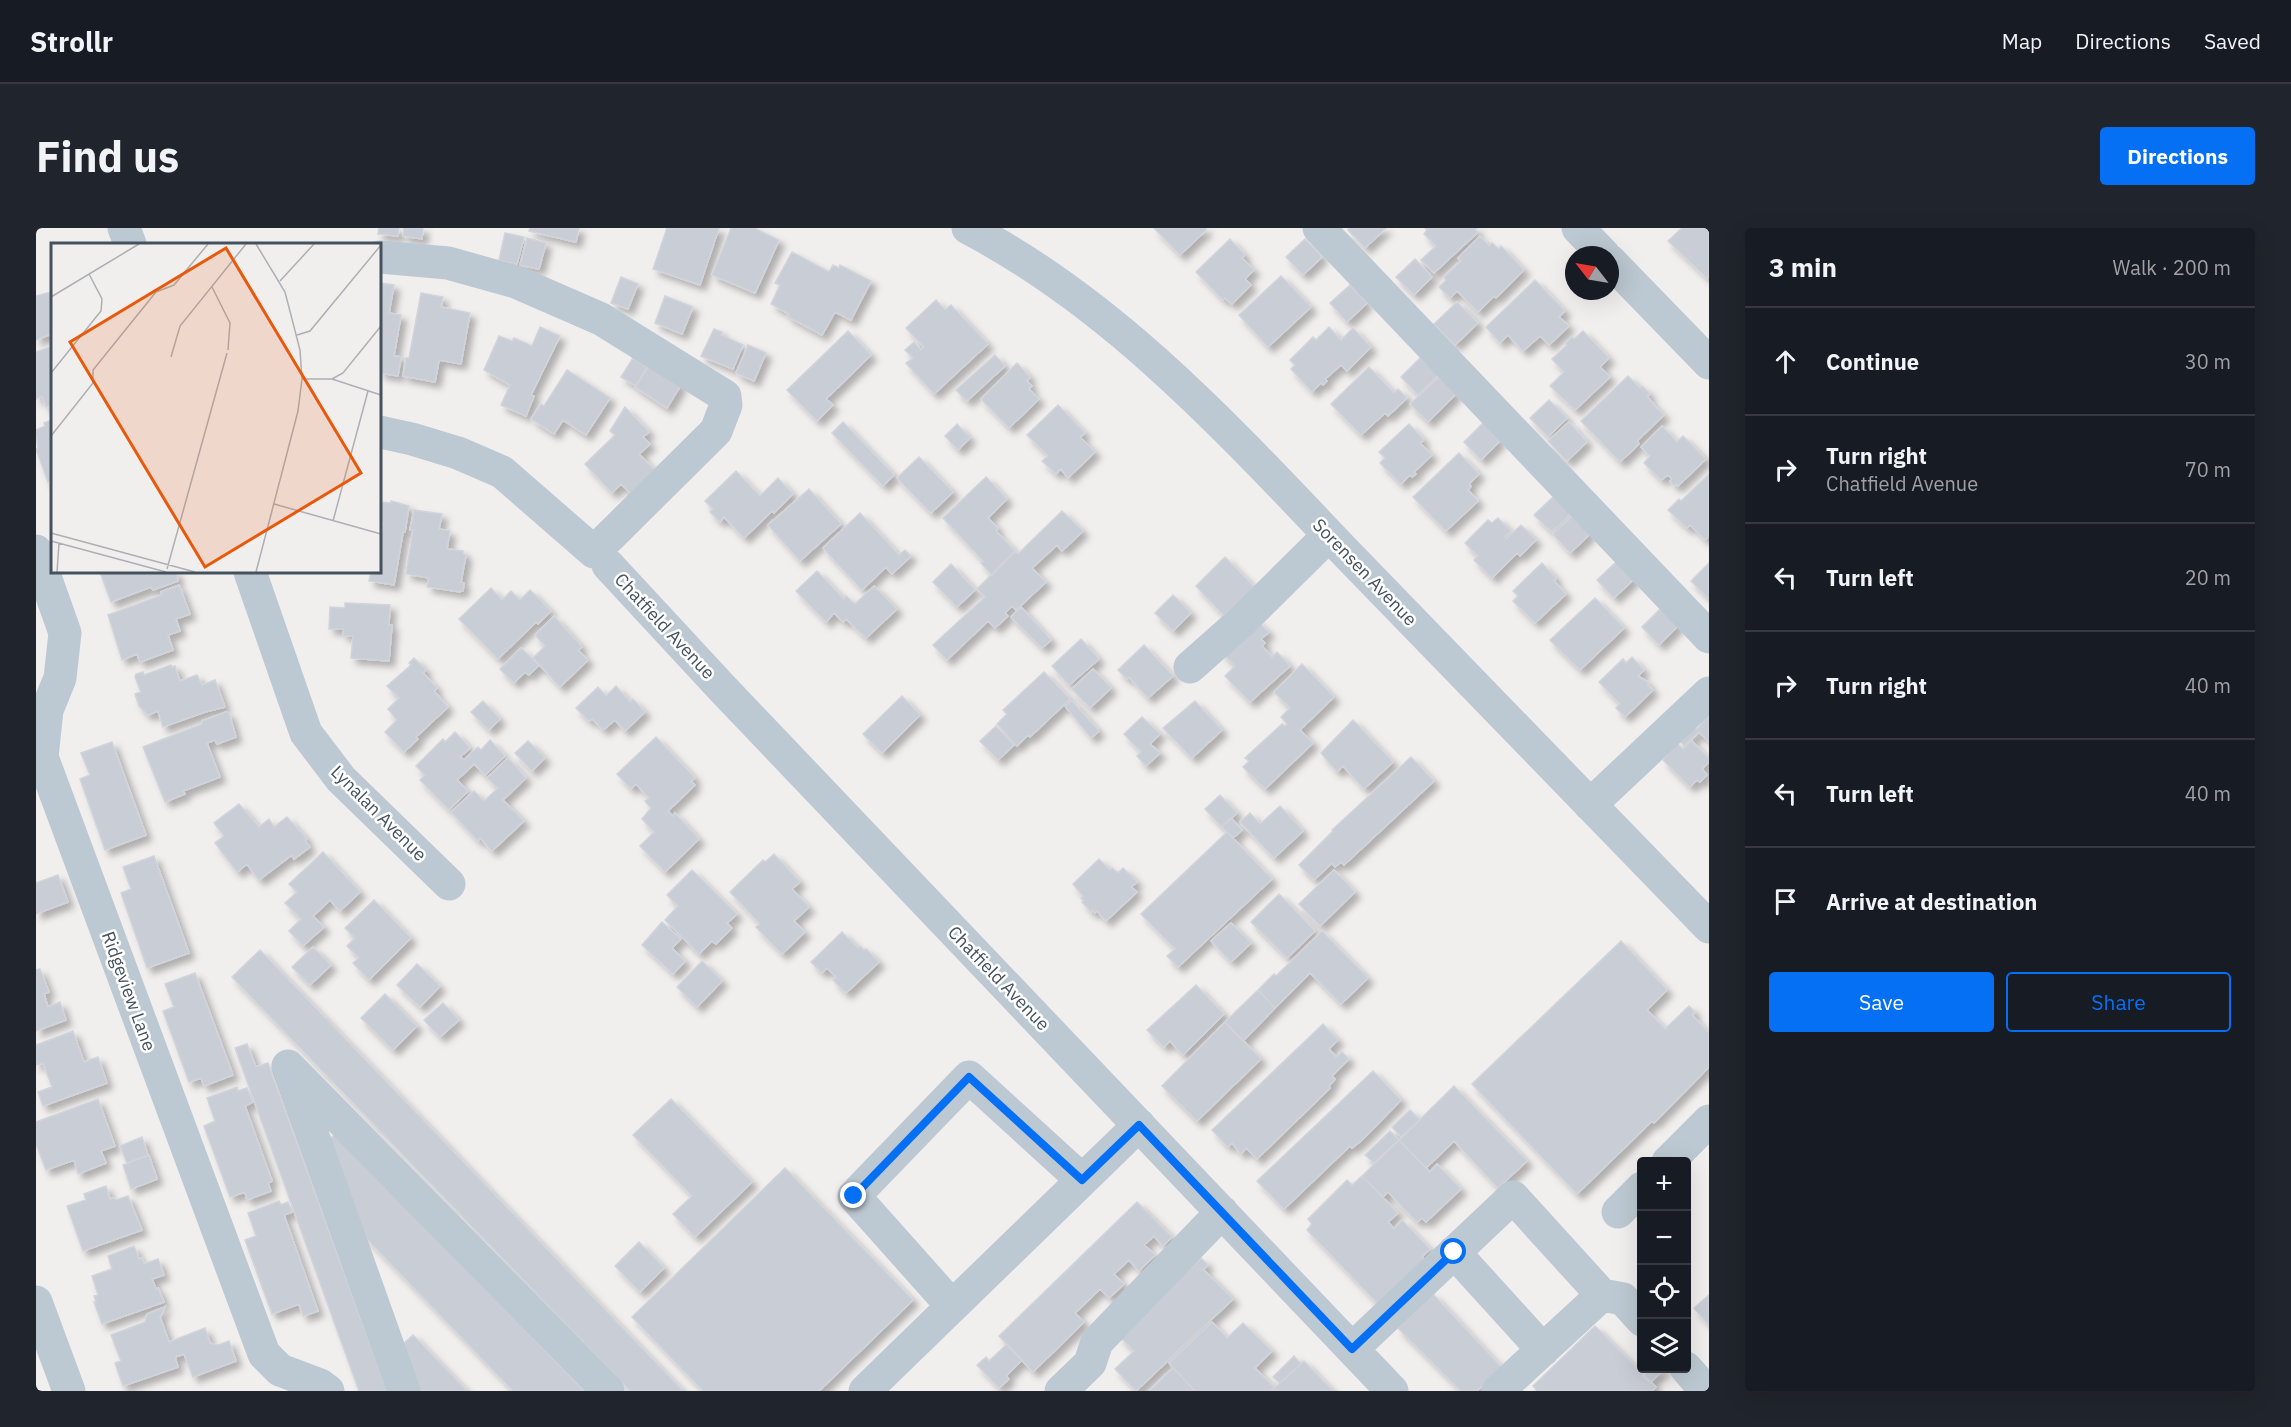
<!DOCTYPE html>
<meta charset="utf-8">
<style>
:root{--surface:#171b24;--page:#20242c;--text:#f1f3f6;--muted:#9ea1a6;--line:#363941;--accent:#0570f4}
body{margin:0;font-family:"IBM Plex Sans",sans-serif;background:var(--page);color:var(--text)}
.controls{position:absolute;right:18px;bottom:18px;display:grid;overflow:hidden;border-radius:6px;box-shadow:0 6px 24px #0002}
.controls button{width:54px;height:54px;display:grid;place-items:center;padding:0;border:0;border-bottom:2px solid var(--line);background:var(--surface);color:var(--text);font:30px sans-serif}
.compass{position:absolute;left:1529px;top:18px;width:54px;height:54px;border-radius:50%;background:var(--surface);box-shadow:0 6px 24px #0002;rotate:301deg}
.stop{position:absolute;width:18px;height:18px;margin:-14px;border:4px solid #0570f4;border-radius:50%;background:#fff}
.stop.end{background:#0570f4;border-color:#fff;box-shadow:0 2px 6px #0008}
.list{margin:0;padding:0;list-style:none}
h2{display:flex;justify-content:space-between;align-items:center;height:78px;margin:0;padding:0 24px;font-size:26px}
h2 small{font-size:20px;font-weight:400;color:var(--muted)}
.list li{display:grid;grid-template-columns:39px 1fr auto;gap:18px;align-items:center;box-sizing:border-box;height:108px;padding:0 24px;border-top:2px solid var(--line)}
.list b{display:block;font-size:22px;white-space:nowrap}
.list p{margin:0;font-size:20px;white-space:nowrap;color:var(--muted)}
.list em{font-size:20px;font-style:normal;color:var(--muted)}
.actions{display:flex;gap:12px;padding:18px 24px}
.actions a{flex:1;padding:14px 0;border:2px solid var(--accent);border-radius:6px;text-align:center;font-size:21px;color:var(--accent)}
.actions .main{background:var(--accent);color:#fff}
.icon{flex:none;width:33px;height:33px;fill:none;stroke:currentColor;stroke-width:2;stroke-linecap:round;stroke-linejoin:round}
.map{position:relative;flex:none;width:1673px;height:1163px;overflow:hidden;border-radius:6px}
header{display:flex;align-items:center;gap:36px;box-sizing:border-box;height:84px;padding:0 30px;background:var(--surface);border-bottom:2px solid var(--line)}
header strong{font-size:28px}
nav{display:flex;gap:33px;margin-inline-start:auto;font-size:21px}
.intro{display:flex;align-items:center;justify-content:space-between;box-sizing:border-box;height:144px;padding:0 36px}
h1{margin:0;font-size:42px}
.button{padding:15px 27px;border-radius:6px;background:var(--accent);color:#fff;font-size:21px;font-weight:700}
main{display:flex;gap:36px;padding:0 36px}
aside{flex:1;background:var(--surface);border-radius:6px;box-shadow:0 6px 24px #0002}
.map>svg:first-child{display:block}
.building{fill:#c9cdd5;stroke:#d1d4db;stroke-width:1.5;filter:url(#shadow)}
.lines{fill:none;stroke-linecap:round;stroke-linejoin:round}
.minor{stroke:#bdc9d2;stroke-width:33}
.route{stroke:#0570f4;stroke-width:8}
.labels{text-anchor:middle;dominant-baseline:central;stroke-width:5;stroke-linejoin:round;paint-order:stroke}
.street-label{font-size:18px;fill:#44525e;stroke:#fff}
.inset-road{fill:none;stroke:#acb0b4;stroke-width:1.5}
.view{fill:#e8590c;fill-opacity:0.15;stroke:#e8590c;stroke-width:3}
.inset-edge{fill:none;stroke:#44525e;stroke-width:3}
</style>
<header>
<strong>Strollr</strong>
<nav><a>Map</a><a>Directions</a><a>Saved</a></nav>
</header>
<div class="intro"><h1>Find us</h1><a class="button">Directions</a></div>
<main>
<div class="map">
<svg width="1673" height="1163" viewBox="0 0 1673 1163">
<defs>
<filter id="shadow"><feDropShadow dx="5.5" dy="5.5" stdDeviation="3" flood-color="#0004"/></filter>
</defs>
<rect width="100%" height="100%" fill="#f1eeee"/>
<!-- building -->
<path class="building" d="M343,0H363L362,8L342,6Z
M368,0H387L386,11L367,8Z
M494,0H543L540,14L493,3Z
M631,0H683L664,57L617,41Z
M695,0H718L743,12L719,65L676,47Z
M1118,0H1170V2L1144,27Z
M1313,0H1350L1329,20L1312,2Z
M1389,0H1441L1439,2L1442,4L1398,45L1385,32L1400,18L1388,6L1391,2Z
M1646,0H1673V47L1671,50L1632,13Z
M469,5L488,9L481,36L463,32Z
M1444,8L1453,18L1456,15L1463,21L1465,18L1488,42L1460,70L1458,68L1442,84L1421,63L1414,70L1403,59L1410,52L1408,49L1425,33L1422,30Z
M491,10L510,15L503,41L484,37Z
M1194,11L1209,27L1206,30L1218,42L1209,51L1215,57L1196,76L1189,70L1187,72L1160,44Z
M1269,11L1286,29L1267,47L1250,29Z
M756,24L793,44L797,37L803,40L804,37L835,53L815,92L799,84L786,107L751,88L753,86L735,76L744,57L739,55Z
M1379,31L1396,49L1378,67L1360,49Z
M1245,48L1275,79L1232,119L1203,87Z
M585,49L602,56L592,81L575,75Z
M1499,52L1529,83L1523,89L1533,98L1513,117L1504,108L1487,123L1472,107L1464,115L1450,99Z
M344,55L358,57L353,85L365,87L358,128L365,129L362,148L344,145Z
M1314,57L1331,75L1311,94L1294,75Z
M15,64L16,106L0,112V68Z
M385,65L407,69L405,79L434,85L425,136L403,132L399,154L367,148L370,130H373Z
M629,68L657,79L646,106L619,95Z
M900,72L909,82L915,77L952,116L898,166L870,135L877,130L869,122L878,114L885,122L888,119L870,100Z
M1421,74L1442,95L1419,117L1398,96Z
M504,99L524,108L495,167L498,168L490,188L465,177L474,157L448,142L463,108L476,113L478,110L496,118Z
M1293,99L1305,112L1317,100L1335,119L1311,143L1305,137L1289,151L1291,153L1287,157L1285,155L1276,164L1255,141L1259,137L1254,132L1277,109L1280,112Z
M678,101L686,104L685,107L707,117L697,141L665,128Z
M812,103L835,127L790,171L797,177L781,193L751,162Z
M1547,103L1573,130L1564,139L1574,149L1539,182L1514,158L1528,144L1516,131L1531,117L1529,116L1536,109L1538,111Z
M712,117L730,125L718,153L700,145Z
M16,118V177L10,179L6,168L0,171V124Z
M959,127L969,138L931,173L920,162Z
M597,130L611,139L600,158L585,149Z
M1384,130L1402,147L1382,167L1365,149Z
M981,135L994,149L991,153L996,158L993,161L1003,171L973,200L945,171Z
M614,136L645,157L631,180L599,159Z
M1333,139L1358,165L1362,161L1371,170L1352,188L1349,185L1325,207L1295,176Z
M531,142L574,170L550,207L527,192L518,206L495,191L505,176L508,178Z
M1592,148L1604,160L1606,158L1614,166L1611,168L1618,177L1628,187L1601,213L1603,216L1584,234L1545,193Z
M1403,149L1420,166L1392,194L1374,176Z
M1513,172L1531,190L1512,209L1494,190Z
M1022,177L1049,205L1044,209L1059,224L1032,250L1025,241L1020,246L1006,233L1012,228L991,207Z
M589,179L613,204L607,209L614,216L603,226L620,243L596,267L585,256L576,265L549,236L579,207L574,203Z
M16,192V252L12,254L0,221H2L0,202L9,198L8,195Z
M807,194L858,247L847,258L796,205Z
M1533,194L1551,214L1531,233L1512,213Z
M1447,195L1464,213L1445,232L1428,214Z
M921,196L934,210L922,222L909,208Z
M1373,196L1388,212L1384,215L1396,227L1378,244L1380,246L1376,249L1374,247L1365,256L1344,235L1349,230L1343,224Z
M1626,198L1641,214L1647,208L1670,231L1642,258L1640,256L1638,258L1634,253L1636,251L1632,247L1625,252L1608,235L1614,228L1605,219Z
M1423,225L1443,246L1433,256L1435,258L1432,262L1442,273L1410,303L1377,269Z
M883,229L917,264L895,285L861,250Z
M700,243L724,268L742,250L757,266L738,285L736,283L708,310L688,289L684,294L674,284L677,281L669,273Z
M1673,246V308L1669,312L1654,297L1651,300L1632,282L1643,271L1645,273Z
M950,249L971,271L952,290L962,300L960,303L979,323L956,347L945,335L947,333L907,290Z
M773,261L805,296L764,333L732,297Z
M1518,268L1535,286L1516,304L1498,287Z
M355,273L373,278L369,304H367L358,357L333,353L335,344H344V303H346L347,294H344V289L346,274L355,275Z
M378,282L406,286L403,301L414,303L411,321L427,323V326L430,327L425,354L428,355L427,363H424V364L391,359L393,350L370,346L377,302H374Z
M1026,283L1047,303L1026,323L1021,317L996,340L1010,354L980,382L976,378L969,385L972,388L959,400L952,393L911,432L897,417L949,369L941,361L979,323L982,326Z
M824,285L863,327L869,322L875,328L856,346L850,339L826,362L787,320Z
M1536,288L1554,306L1534,325L1517,306Z
M1462,290L1475,303L1469,309L1470,311L1485,297L1500,312L1484,328L1481,325L1456,350L1438,332L1442,328L1429,315L1452,292L1456,295Z
M1189,329L1218,359L1188,388L1160,358Z
M1581,333L1598,351L1578,370L1561,352Z
M1506,335L1520,350L1518,353L1530,366L1499,395L1477,373L1482,368L1477,363Z
M1673,335V369L1672,370L1655,353Z
M915,336L939,362L921,379L897,354Z
M781,343L808,371L810,368L819,376L838,358L861,381L830,410L810,391L807,394L798,385L790,394L760,363Z
M64,344H110L111,346L117,344H140L142,353L117,362L115,359L75,374Z
M143,357L154,386L140,391L144,403L132,407L137,422L104,434L101,426L86,432L72,387L126,367L125,364Z
M455,360L466,372L475,363L484,372L494,362L515,383L502,396L500,394L462,431L423,391Z
M1137,367L1155,385L1137,403L1119,385Z
M1559,370L1588,400L1544,442L1514,412Z
M309,375L354,377L353,397H356L353,433L315,430L317,408H307V401H293L294,379L309,380Z
M985,379L1015,412L1006,420L975,389Z
M1625,380L1642,398L1623,417L1606,399Z
M518,388L546,419L542,422L552,432L524,459L497,430L509,418L499,407Z
M1219,391L1233,404L1225,411L1229,415L1226,418L1236,429L1241,424L1254,438L1214,474L1189,448L1199,438L1185,424Z
M1045,411L1063,431L1033,457L1016,438Z
M1108,417L1137,448L1112,470L1093,449L1091,451L1082,442Z
M485,420L503,437L493,447L489,444L478,455L464,441Z
M1596,429L1608,442L1602,448L1613,455L1611,457L1617,462L1589,489L1580,480L1584,476L1563,454L1587,431L1590,435Z
M378,430L390,442L387,445L401,460L398,463L412,479L380,509L382,511L368,524L349,504L361,492L352,481L363,470L351,458L375,437L373,435Z
M1266,436L1298,469L1264,502L1277,515L1229,561L1207,539L1213,533L1209,530L1246,496L1249,498L1251,496L1245,489L1254,480L1238,464Z
M135,437L136,439L139,438L144,453L161,447L166,457L179,452L189,479L169,484L127,499L122,483L112,487L103,478L99,466L105,464L99,449L100,446L107,444L108,447Z
M1057,441L1075,460L1054,480L1036,461Z
M1008,444L1034,471L994,509L992,507L981,518L961,496L971,486L967,482Z
M580,458L594,474L597,471L609,484L589,503L579,492L567,502L556,491L553,493L540,480L562,459L570,468Z
M866,468L884,487L846,525L827,506Z
M447,473L464,491L453,502L435,484Z
M1036,473L1063,503L1055,510L1029,478Z
M1159,473L1186,502L1156,530L1127,500Z
M190,484L193,485L200,509L181,516L179,512L171,515L184,549L147,563L149,566L129,574L107,519L166,496V493Z
M1673,487V514L1663,504L1648,518L1643,512L1658,498L1661,501Z
M1106,489L1124,506L1114,516L1124,525L1110,538L1101,528L1105,524L1088,506Z
M1317,492L1357,534L1328,561L1307,538L1301,544L1285,525Z
M960,498L978,517L962,532L944,513Z
M419,504L434,520L424,529L428,532L442,519L445,522L454,512L469,528L449,547L438,536L421,552L432,563L413,582L384,552L389,547L380,538L407,511L409,514Z
M620,509L659,550L655,553L659,557L632,583L637,588L639,585L663,611L629,644L604,618L618,604L606,591L615,580L609,573L613,570L600,556L595,561L581,546Z
M1655,512L1673,531V534L1666,541L1671,547L1664,554L1661,552L1654,559L1627,532L1641,515L1647,521Z
M492,513L509,530L496,543L479,525Z
M76,514L110,607L69,622L44,551L54,547L45,525Z
M1375,529L1398,553L1308,637L1305,634L1299,639L1296,635L1278,652L1263,637L1297,603L1296,602Z
M472,530L490,550L467,572L488,593L456,623L444,610L442,613L415,584L438,563L448,573L462,560L451,550Z
M1184,567L1201,585L1186,599L1169,581Z
M203,576L223,599L233,591L238,599L251,589L271,611L269,613L274,619L258,631L256,627L223,652L211,636L201,644L179,615L188,608L178,595Z
M1244,578L1267,603L1238,630L1204,594L1214,585L1224,596Z
M1195,590L1206,602L1197,610L1186,599Z
M1191,604L1236,651L1142,739L1131,728L1139,721L1105,686Z
M287,624L324,664L304,683L294,672L277,688L288,699L267,718L253,703L265,691L249,675L261,664L253,656Z
M738,626L764,654L756,661L773,679L758,693L769,704L746,726L720,699L724,696L694,664L727,632L729,634Z
M118,628L153,725L111,740L85,665L95,661L87,639Z
M1063,631L1074,642L1076,640L1082,645L1087,640L1101,654L1095,659L1101,664L1070,693L1061,683L1059,685L1056,682L1055,684L1046,674L1048,673L1045,670L1047,668L1037,656Z
M656,642L701,686L691,695L696,700L680,716L676,713L663,726L629,692L642,678L631,667Z
M1298,642L1319,664L1284,698L1263,676Z
M22,647L32,674L0,686V655Z
M1243,666L1279,703L1251,730L1215,694Z
M338,672L375,710L333,752L317,735L323,730L311,718L319,710L309,700Z
M626,694L645,711L636,720L649,733L637,746L606,717Z
M1195,695L1215,715L1195,734L1175,713Z
M1286,703L1332,750L1305,776L1274,745L1239,780L1222,762L1238,746L1240,748Z
M806,704L822,720L824,718L828,722L830,721L843,734L810,765L797,752L800,749L791,740L786,745L775,734Z
M1585,713L1631,762L1611,782L1629,801L1653,778L1659,784L1656,787L1673,805V839L1618,895L1616,893L1541,966L1436,856Z
M277,719L295,737L274,757L256,739Z
M224,722L647,1163H594L196,749Z
M666,733L686,753L661,779L641,759Z
M381,736L404,758L384,779L361,757Z
M4,741L13,764L8,766L12,779L24,774L30,792L0,803V742Z
M159,745L197,847L168,858L165,850L153,854L127,783L138,779L129,756Z
M1160,757L1188,786L1147,827L1134,813L1128,819L1111,802Z
M1222,762L1239,780L1207,813L1189,794Z
M349,766L381,798L357,822L325,790Z
M407,775L423,792L404,809L388,792Z
M1189,794L1225,831L1161,893L1126,858Z
M1287,796L1302,812L1293,821L1300,829L1306,824L1313,831L1296,848L1299,851L1293,858L1294,860L1221,931L1210,920L1205,926L1196,915L1192,919L1176,902Z
M37,803L48,834L62,829L71,855L7,878L2,864L16,859L7,835L0,837V817Z
M211,816L220,839L232,835L351,1163H323L199,820Z
M1337,843L1365,872L1326,912L1316,920L1314,918L1248,981L1221,953Z
M1418,858L1491,933L1462,960L1418,913L1390,940L1363,912Z
M201,859L202,863L211,860L217,874L209,878L236,953L232,955L235,963L211,972L209,964L194,969L168,898L179,893L171,870Z
M62,871L79,918L65,923L70,935L42,946L38,932L10,942L0,916V894Z
M635,871L716,954L659,1009L637,986L656,968L597,907Z
M1374,882L1384,892L1365,909L1356,899Z
M1354,903L1363,912L1338,935L1329,927Z
M300,905L548,1163H477L330,1010L294,911Z
M106,909L112,927L91,935L84,918Z
M1363,912L1394,944L1401,936L1425,961L1390,994L1386,990L1381,994L1352,964L1347,969L1326,948Z
M113,927L121,951L95,961L87,937Z
M749,940L877,1072L783,1163H667L596,1089Z
M1326,948L1362,985L1352,994L1358,1001L1366,992L1394,1021L1386,1029L1390,1034L1344,1078L1271,1002L1276,996L1272,991L1311,952L1316,957Z
M70,958L74,971L78,970L80,972L92,968L106,1002L47,1023L31,978L50,972L48,966Z
M243,973L245,977L252,974L256,984L248,987L282,1083L267,1088L263,1076L236,1086L209,1012L220,1008L212,985Z
M1101,974L1136,1009L1127,1018L1118,1008L1108,1017L1119,1027L1103,1043L1093,1032L1078,1046L1088,1056L1073,1070L1064,1061L1039,1085L1048,1094L997,1144L963,1108Z
M603,1014L628,1040L604,1064L579,1038Z
M98,1018L103,1031L106,1030L108,1036L122,1031L128,1047L116,1051L120,1061L122,1060L128,1074L66,1096L58,1074H60L58,1068L62,1067L56,1048L76,1041L72,1028Z
M1165,1030L1172,1037L1167,1041L1197,1071L1100,1163L1079,1141L1098,1123L1083,1108Z
M1397,1066L1466,1140L1441,1163H1425L1362,1100Z
M1673,1067V1097L1658,1080Z
M129,1079L124,1089L133,1114L169,1100L174,1115L182,1117L193,1113L200,1133L157,1149L148,1126L139,1129L142,1139L87,1158L79,1135L85,1133L75,1107L109,1094L111,1086Z
M1176,1094L1191,1110L1207,1095L1236,1123L1219,1140L1239,1160L1235,1163H1159L1133,1135Z
M1559,1098L1620,1159L1616,1163H1501L1497,1158Z
M377,1107L431,1163H384L367,1116Z
M971,1116L986,1132L970,1148L973,1151L963,1160L941,1137L950,1129L953,1133Z
M1258,1128L1265,1136L1244,1155L1237,1149Z
M1268,1133L1297,1163H1235L1265,1136Z
M1137,1140L1159,1163H1113Z
M1614,1140H1629L1614,1155L1607,1148Z"/>
<g class="lines">
<!-- minor -->
<path class="minor" d="M88,0L94,16
M932,0C1083,79 1199,209 1315,330C1435,453 1553,576 1673,699
M1283,0L1673,409
M1542,0L1568,27
M344,29L412,35L480,54L565,91L689,168L690,177L680,203L558,324L466,244L422,225L376,211L344,204
M1574,33L1673,135
M0,323L29,405L24,450L11,482L6,529L228,1126L244,1142L284,1157L292,1163
M572,337L686,460L1356,1163
M214,344L270,505L305,551L413,656
M1154,439L1206,393L1293,307
M1554,577L1673,465
M252,838L572,1163
M256,849L368,1163
M1632,934L1673,893
M1582,984L1606,960
M1418,1024L1507,1122
M1566,1067L1587,1071L1606,1092
M0,1074L33,1163
M916,1078L818,968L933,849L1046,952
M1316,1121L1477,969L1566,1067L1462,1163
M1650,1140L1670,1163
M829,1163L1103,897
M1025,1163L1054,1135L1061,1114L1186,984"/>
</g>
<g class="lines">
<!-- route -->
<path class="route" d="M818,968L933,849L1046,952L1103,897L1316,1121L1418,1024"/>
</g>
<g class="labels">
<!-- street labels -->
<g class="street-label">
<text transform="translate(1329 344) rotate(46)">Sorensen Avenue</text>
<text transform="translate(629 398) rotate(47)">Chatfield Avenue</text>
<text transform="translate(343 585) rotate(45)">Lynalan Avenue</text>
<text transform="translate(963 750) rotate(46)">Chatfield Avenue</text>
<text transform="translate(93 763) rotate(70)">Ridgeview Lane</text>
</g>
</g>
<!-- overview -->
<g transform="translate(15 15)">
<rect width="330" height="330" fill="#f1eeee"/>
<path class="inset-road" d="M205,1L234,49L249,107L251,136L247,168L205,329M229,38L263,1M161,44L179,80L177,107M0,54L88,1M246,92L259,88L330,2M120,114L129,83L195,1M0,130L50,68L51,56L38,31M251,136H281L330,152M281,136L292,130L330,83M0,193L42,140V127L105,49L123,42L157,1M223,261L330,291M282,278L317,148M0,290L144,329M0,298L115,329M116,326L176,110M6,329L8,300"/>
<path class="view" d="M175,5L310,230L154,324L19,99Z"/>
<rect width="330" height="330" class="inset-edge"/>
</g>
</svg>
<div class="controls">
<button>+</button>
<button>−</button>
<button><svg class="icon" aria-label="locate" viewBox="0 0 24 24"><circle cx="12" cy="12" r="6"/><path d="M12 2v4M12 18v4M2 12h4M18 12h4"/></svg></button>
<button><svg class="icon" aria-label="layers" viewBox="0 0 24 24"><path d="M12 4l9 5-9 5-9-5zM3 14l9 5 9-5"/></svg></button>
</div>
<svg class="compass" viewBox="-18 -18 36 36"><path d="M0-13l5 13h-10z" fill="#e53935"/><path d="M0 13l5-13h-10z" fill="#9ea1a6"/></svg>
<div class="stop" style="left:1418px;top:1024px"></div>
<div class="stop end" style="left:818px;top:968px"></div>
</div>
<aside>
<h2>3 min<small>Walk · 200 m</small></h2>
<ul class="list">
<li><svg class="icon" aria-label="ahead" viewBox="0 0 24 24"><path d="M12 20V5M6 11l6-6 6 6"/></svg><div><b>Continue</b></div><em>30 m</em></li>
<li><svg class="icon" aria-label="right" viewBox="0 0 24 24"><path d="M7 20v-9h11M14 6l5 5-5 5"/></svg><div><b>Turn right</b><p>Chatfield Avenue</p></div><em>70 m</em></li>
<li><svg class="icon" aria-label="left" viewBox="0 0 24 24"><path d="M17 20v-9H6M10 6l-5 5 5 5"/></svg><div><b>Turn left</b></div><em>20 m</em></li>
<li><svg class="icon" aria-label="right" viewBox="0 0 24 24"><path d="M7 20v-9h11M14 6l5 5-5 5"/></svg><div><b>Turn right</b></div><em>40 m</em></li>
<li><svg class="icon" aria-label="left" viewBox="0 0 24 24"><path d="M17 20v-9H6M10 6l-5 5 5 5"/></svg><div><b>Turn left</b></div><em>40 m</em></li>
<li><svg class="icon" aria-label="arrive" viewBox="0 0 24 24"><path d="M6 21V4h12l-3 4 3 4H6"/></svg><div><b>Arrive at destination</b></div></li>
</ul>
<div class="actions"><a class="main">Save</a><a>Share</a></div>
</aside>
</main>
